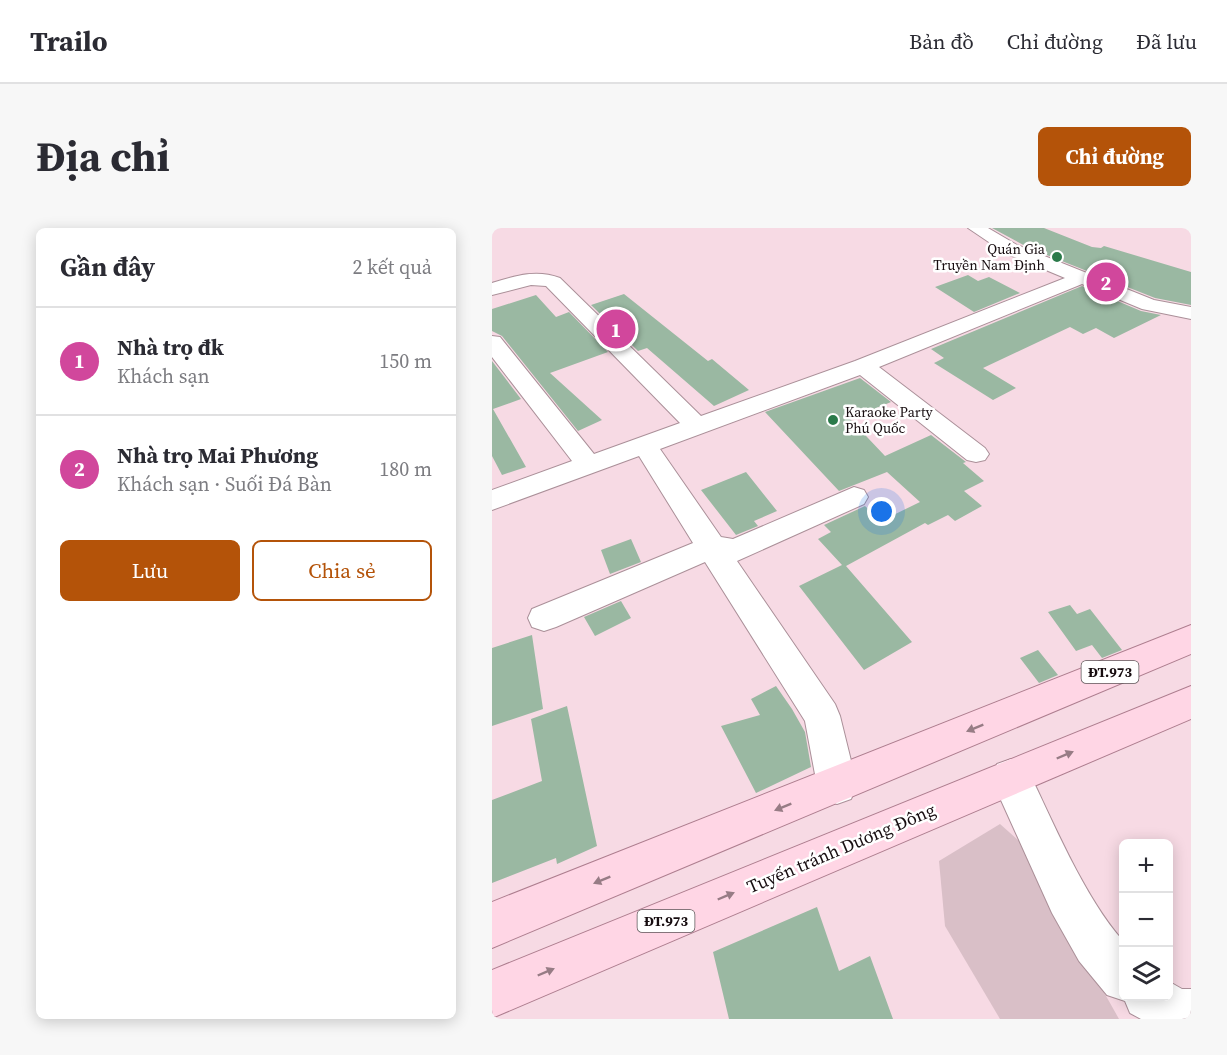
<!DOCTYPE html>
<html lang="vi">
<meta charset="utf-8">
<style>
:root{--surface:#fff;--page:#f7f7f7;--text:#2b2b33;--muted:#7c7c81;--line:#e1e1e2;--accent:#b45309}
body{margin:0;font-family:"Source Serif 4",serif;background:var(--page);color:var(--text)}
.controls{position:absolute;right:18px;bottom:18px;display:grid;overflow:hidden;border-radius:9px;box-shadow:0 3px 15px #0003}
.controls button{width:54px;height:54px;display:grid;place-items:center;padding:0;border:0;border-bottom:2px solid var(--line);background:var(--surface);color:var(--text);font:30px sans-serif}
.you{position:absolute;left:390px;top:284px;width:21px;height:21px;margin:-15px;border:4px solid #fff;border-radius:50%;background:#1a73e8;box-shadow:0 0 0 9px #1a73e833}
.badge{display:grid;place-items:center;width:39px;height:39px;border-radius:50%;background:var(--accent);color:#fff;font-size:20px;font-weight:700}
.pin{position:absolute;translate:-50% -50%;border:3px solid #fff;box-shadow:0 2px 6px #0006}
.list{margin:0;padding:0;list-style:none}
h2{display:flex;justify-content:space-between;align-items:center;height:78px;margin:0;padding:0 24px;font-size:26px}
h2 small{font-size:20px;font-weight:400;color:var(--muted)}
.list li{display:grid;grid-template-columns:39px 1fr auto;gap:18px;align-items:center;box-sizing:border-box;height:108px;padding:0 24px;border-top:2px solid var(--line)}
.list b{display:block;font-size:22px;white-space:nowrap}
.list p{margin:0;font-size:20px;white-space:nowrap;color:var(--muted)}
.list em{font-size:20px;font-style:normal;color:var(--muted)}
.actions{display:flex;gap:12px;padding:18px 24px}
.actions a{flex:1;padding:14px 0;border:2px solid var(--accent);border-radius:9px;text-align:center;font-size:21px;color:var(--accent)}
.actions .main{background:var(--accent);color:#fff}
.icon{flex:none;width:33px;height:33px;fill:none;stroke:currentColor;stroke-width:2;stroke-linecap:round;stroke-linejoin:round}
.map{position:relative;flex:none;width:699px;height:791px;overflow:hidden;border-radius:9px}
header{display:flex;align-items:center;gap:36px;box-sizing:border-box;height:84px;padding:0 30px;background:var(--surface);border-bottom:2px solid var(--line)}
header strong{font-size:28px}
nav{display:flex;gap:33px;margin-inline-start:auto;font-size:21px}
.intro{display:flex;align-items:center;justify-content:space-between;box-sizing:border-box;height:144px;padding:0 36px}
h1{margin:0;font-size:42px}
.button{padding:15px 27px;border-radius:9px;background:var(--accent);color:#fff;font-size:21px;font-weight:700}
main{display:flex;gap:36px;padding:0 36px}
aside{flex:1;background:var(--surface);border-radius:9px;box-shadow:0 3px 15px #0003}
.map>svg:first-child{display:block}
.green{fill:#d9bfc7}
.building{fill:#9ab8a2}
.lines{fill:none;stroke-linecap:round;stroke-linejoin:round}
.minor-casing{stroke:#ab9099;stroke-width:2}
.major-casing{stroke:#ae7e8f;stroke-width:2}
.minor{fill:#fff;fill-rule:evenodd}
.major{fill:#ffd6e5;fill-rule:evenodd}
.oneway{fill:#977c85}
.poi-dot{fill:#2b7a4a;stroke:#fff;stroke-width:2}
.labels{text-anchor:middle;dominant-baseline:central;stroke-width:5;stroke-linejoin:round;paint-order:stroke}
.far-poi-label{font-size:14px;fill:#170d10;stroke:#fff;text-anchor:end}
.shield{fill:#fff;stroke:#5d5658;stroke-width:1.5}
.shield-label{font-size:14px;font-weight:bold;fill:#170d10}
.near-street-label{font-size:18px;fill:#170d10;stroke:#fff}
</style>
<header>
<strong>Trailo</strong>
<nav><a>Bản đồ</a><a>Chỉ đường</a><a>Đã lưu</a></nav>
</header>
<div class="intro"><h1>Địa chỉ</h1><a class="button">Chỉ đường</a></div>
<main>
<aside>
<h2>Gần đây<small>2 kết quả</small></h2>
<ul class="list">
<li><span class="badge" style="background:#d1479c">1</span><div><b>Nhà trọ đk</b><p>Khách sạn</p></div><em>150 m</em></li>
<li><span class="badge" style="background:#d1479c">2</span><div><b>Nhà trọ Mai Phương</b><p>Khách sạn · Suối Đá Bàn</p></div><em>180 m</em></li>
</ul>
<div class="actions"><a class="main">Lưu</a><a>Chia sẻ</a></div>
</aside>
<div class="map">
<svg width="699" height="791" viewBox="0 0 699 791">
<rect width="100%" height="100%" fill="#f7dae4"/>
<!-- green -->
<path class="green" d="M508,596L527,613L627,791H508L453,698L447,633Z"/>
<!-- building -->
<path class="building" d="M500,0H552L600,19L609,20L612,18L699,44V77L663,70L537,20Z
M476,47L486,53L497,49L528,65L482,84L443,59Z
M590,58L649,83L669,87L622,110L604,100L591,106L578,99L491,140L524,160L501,172L442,135L452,130L439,121Z
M132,66L216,133L220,131L257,162L222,178L155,120L146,123L99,77Z
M44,67L64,89L77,84L116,124L58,145L110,192L86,203L10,108L0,103V81Z
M0,133L29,171L1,181L34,239L10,247L0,228Z
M368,150L399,174L358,191L393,228L439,207L474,234L471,235L492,253L472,263L490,278L463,293L456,287L436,297L433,295L354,338L420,414L372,442L307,358L350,337L326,311L339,304L332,297L373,278L389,293L428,274L395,244L347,263L273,184Z
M254,244L285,283L262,293L266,298L244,307L209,262Z
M139,311L149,334L118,346L109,322Z
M129,373L139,390L103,408L92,389Z
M578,377L585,386L598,381L630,422L610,430L600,417L584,423L556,384Z
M40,407L51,481L0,498V420Z
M546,422L566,447L547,455L528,430Z
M284,458L300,481L313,504L319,539L264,565L229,498L268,487L259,471Z
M75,478L105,618L65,636L64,630L0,655V572L50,553L39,491Z
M325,679L347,743L378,728L401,791H237L221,724Z"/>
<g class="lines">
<!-- minor casing -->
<g class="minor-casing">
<path id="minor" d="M476,0H496L525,17L662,72L699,79V91L650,81L590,56L387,139L493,220L497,226L493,232L484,234L475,232L368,147L168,221L229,309L241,311L362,259L372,262L376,269L372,276L245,333L343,476L348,488L365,557L359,571L345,576L331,571L325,557L313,493L213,334L64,399L52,403L40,399L36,390L40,381L201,315L147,228L0,282V262L80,233L0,129V108L8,109L102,226L188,195L54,58L39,57L0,67V55C23,48 44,41 68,50L209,188L363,133L573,50L513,25Z
M519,531L533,536C560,591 592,670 632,714V768H676V753L690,761H699V791H649L638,785L633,773L615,767L587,733L560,685L499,550L505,536Z"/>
</g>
<!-- major casing -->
<g class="major-casing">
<path id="major" d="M699,397V426L0,720V674Z
M699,458V491L0,790V742Z"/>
</g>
<!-- minor -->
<use href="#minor" class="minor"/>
<!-- major -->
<use href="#major" class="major"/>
</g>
<!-- one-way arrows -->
<defs><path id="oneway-solid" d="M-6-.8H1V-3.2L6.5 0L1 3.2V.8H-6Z" transform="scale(1.5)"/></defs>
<g class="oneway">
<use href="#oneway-solid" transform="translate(483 500) rotate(158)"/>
<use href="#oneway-solid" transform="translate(573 527) rotate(-23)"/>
<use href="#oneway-solid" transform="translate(291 579) rotate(158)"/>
<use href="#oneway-solid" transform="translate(110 652) rotate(158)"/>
<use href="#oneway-solid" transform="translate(234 668) rotate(-23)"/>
<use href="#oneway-solid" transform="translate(54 744) rotate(-23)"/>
</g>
<!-- markers -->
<g class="poi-dot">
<circle cx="565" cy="29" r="6"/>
<circle cx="341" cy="192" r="6"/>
</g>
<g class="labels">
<!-- far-poi labels -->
<g class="far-poi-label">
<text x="553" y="21">Quán Gia<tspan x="553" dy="16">Truyền Nam Định</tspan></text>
<text x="353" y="184" text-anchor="start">Karaoke Party<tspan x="353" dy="16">Phú Quốc</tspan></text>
</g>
<!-- shield labels -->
<g class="shield">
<rect x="589.5" y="433" width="57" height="22" rx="4.5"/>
<rect x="145.5" y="682" width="57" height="22" rx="4.5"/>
</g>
<g class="shield-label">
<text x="618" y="444">ĐT.973</text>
<text x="174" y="693">ĐT.973</text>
</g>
<!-- near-street labels -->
<g class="near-street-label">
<text transform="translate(349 620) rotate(-23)">Tuyến tránh Dương Đông</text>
</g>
</g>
</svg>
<div class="controls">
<button>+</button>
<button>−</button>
<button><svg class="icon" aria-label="layers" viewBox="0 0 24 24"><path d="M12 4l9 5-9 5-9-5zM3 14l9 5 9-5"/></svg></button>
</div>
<div class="you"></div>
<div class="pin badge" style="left:124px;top:101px;background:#d1479c">1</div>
<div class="pin badge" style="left:614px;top:54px;background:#d1479c">2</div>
</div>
</main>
